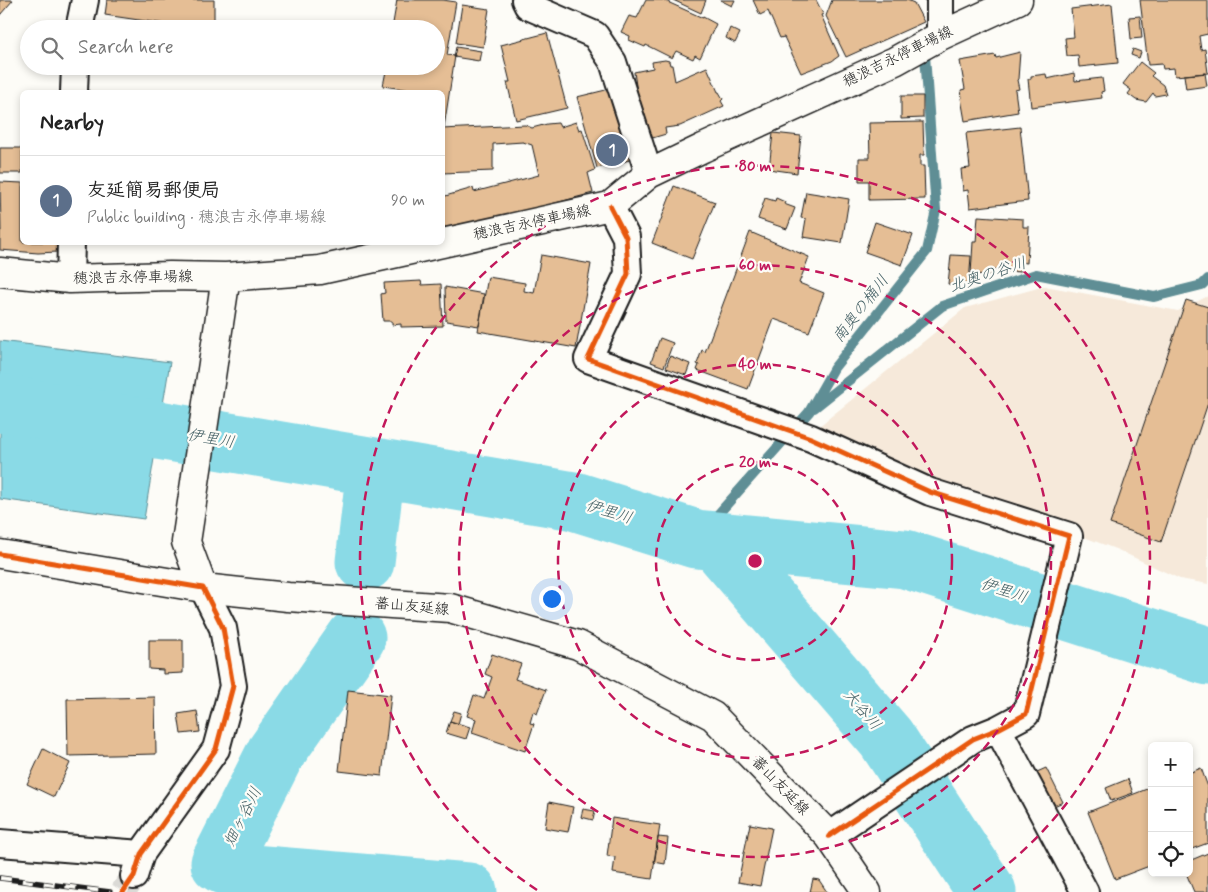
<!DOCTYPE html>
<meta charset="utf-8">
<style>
:root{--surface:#fff;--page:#f2f2f2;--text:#222;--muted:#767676;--line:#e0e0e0;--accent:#2563eb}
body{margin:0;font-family:Mynerve,"Klee One",sans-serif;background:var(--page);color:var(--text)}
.controls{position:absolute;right:15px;bottom:15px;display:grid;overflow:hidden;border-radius:8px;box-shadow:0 2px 8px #0003}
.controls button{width:45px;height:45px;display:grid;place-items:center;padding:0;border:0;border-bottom:1px solid var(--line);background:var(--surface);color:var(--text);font:25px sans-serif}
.you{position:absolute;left:551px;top:598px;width:18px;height:18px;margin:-12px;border:4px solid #fff;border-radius:50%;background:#1a73e8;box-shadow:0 0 0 8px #1a73e833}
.badge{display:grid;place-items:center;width:32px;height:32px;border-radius:50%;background:var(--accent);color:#fff;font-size:16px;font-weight:700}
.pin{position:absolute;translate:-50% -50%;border:2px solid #fff;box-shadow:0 1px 5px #0006}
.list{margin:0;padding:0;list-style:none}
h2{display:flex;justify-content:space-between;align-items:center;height:65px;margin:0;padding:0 20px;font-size:21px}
h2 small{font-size:16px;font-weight:400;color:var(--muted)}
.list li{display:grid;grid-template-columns:32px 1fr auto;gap:15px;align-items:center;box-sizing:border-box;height:90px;padding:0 20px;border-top:1px solid var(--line)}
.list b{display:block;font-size:19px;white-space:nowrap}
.list p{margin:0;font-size:16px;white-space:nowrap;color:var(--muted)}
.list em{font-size:16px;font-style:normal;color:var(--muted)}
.icon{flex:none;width:28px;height:28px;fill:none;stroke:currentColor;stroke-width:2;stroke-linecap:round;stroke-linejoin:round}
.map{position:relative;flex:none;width:1208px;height:892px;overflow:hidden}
.search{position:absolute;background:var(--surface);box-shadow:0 2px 8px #0003;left:20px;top:20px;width:425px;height:55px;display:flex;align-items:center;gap:12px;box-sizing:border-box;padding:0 18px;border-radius:28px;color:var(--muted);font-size:19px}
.panel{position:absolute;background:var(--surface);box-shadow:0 2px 8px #0003;left:20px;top:90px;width:425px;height:155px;border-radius:8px}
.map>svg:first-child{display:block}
.built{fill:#f6e9da}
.water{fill:#8adae6;stroke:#5e8e95}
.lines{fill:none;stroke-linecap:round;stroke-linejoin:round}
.stream{stroke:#5e8e95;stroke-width:10}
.river{stroke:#8adae6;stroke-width:59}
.building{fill:#e5be95;stroke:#1c1c1c}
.street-tunnel{stroke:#dbdad6;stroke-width:26;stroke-dasharray:26 13;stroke-linecap:butt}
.street-casing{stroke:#1c1c1c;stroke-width:30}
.secondary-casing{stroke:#1c1c1c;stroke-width:31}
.street{stroke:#fdfcf7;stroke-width:26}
.secondary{stroke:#fdfcf7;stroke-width:28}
.rail-casing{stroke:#1c1c1c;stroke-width:5.5}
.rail{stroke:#fdfcf7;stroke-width:4;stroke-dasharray:11;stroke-linecap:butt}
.cycleway-casing{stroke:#fdfcf7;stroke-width:8}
.cycleway{stroke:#e8590c;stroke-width:5}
.ring{fill:none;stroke:#c2185b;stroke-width:2.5;stroke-dasharray:9 6}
.labels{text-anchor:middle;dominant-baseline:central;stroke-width:4.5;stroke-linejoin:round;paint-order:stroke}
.street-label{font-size:15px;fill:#1c1c1c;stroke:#fdfcf7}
.water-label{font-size:16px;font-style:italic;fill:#425e63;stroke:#fdfcf7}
.centre{fill:#c2185b;stroke:#fdfcf7;stroke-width:2.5}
.ring-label{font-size:15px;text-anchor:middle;font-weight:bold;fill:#c2185b;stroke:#fdfcf7;stroke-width:4.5;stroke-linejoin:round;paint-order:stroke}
</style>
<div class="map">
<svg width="1208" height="892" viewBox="0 0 1208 892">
<rect width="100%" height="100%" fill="#fdfcf7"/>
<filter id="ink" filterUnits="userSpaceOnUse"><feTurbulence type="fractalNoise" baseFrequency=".02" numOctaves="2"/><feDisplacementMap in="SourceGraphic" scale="10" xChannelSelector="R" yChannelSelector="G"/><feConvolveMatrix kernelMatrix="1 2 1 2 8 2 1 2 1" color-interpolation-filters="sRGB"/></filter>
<g filter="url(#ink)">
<!-- built -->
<path class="built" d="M1045,286L1178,311L1208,296V584L1180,579L1118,550L943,483L818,427L965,308Z"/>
<!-- water -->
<path class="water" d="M0,341L170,362L144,519L0,499Z"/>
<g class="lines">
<!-- stream -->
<path class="stream" d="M814,408L942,306L1036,274L1154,297L1202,285L1208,279
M696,539L809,412L834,368L927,251L936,210L925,55"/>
<!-- river -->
<path class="river" d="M0,403L574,501L696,539L905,559L1208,656
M718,543L886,738L987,892
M365,562L376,467
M356,638L275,754L220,863L241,873L468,892"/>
</g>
<!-- building -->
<path class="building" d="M0,0H13L0,15Z
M107,0H214V29H200L105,15Z
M397,0H443L456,2L447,55L455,56L444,127L442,92H425L383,86L387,66H436V29H392Z
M646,0H663L703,18V17L716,24L700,58L695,55L693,59L676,51L672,58L646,45L645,47L629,40L630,36L621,32L629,16L637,18Z
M673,0H706L701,13Z
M720,0H735L732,6Z
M753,0H816L823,14L821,15L839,56L832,61L801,73L784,37L780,38L768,11L760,15Z
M832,0H907L914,3L924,22L846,57L826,16Z
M1140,0H1208V34L1199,36L1201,50L1205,49L1208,73L1175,76L1174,68L1163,69L1162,64L1148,65Z
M1112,4L1118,63L1079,67L1078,55L1067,56L1065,38L1074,37L1071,9Z
M462,5L489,9L483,47L456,43Z
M1140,16L1142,38L1131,39L1129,17Z
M730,28L740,33L735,43L726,38Z
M547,33L567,108L516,120L507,82H510L501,45Z
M456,47L481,51L479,61L454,57Z
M1133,49L1141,52L1139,58L1131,55Z
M1020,52L1018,79L1017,80L1019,89L1015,90L1018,112L965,121L961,98H962L961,90L965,89L960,61L995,55L996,58Z
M665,60L669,61L670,65H672L675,81L707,67L718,92H719L723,99L721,101L724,106L680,126L665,128L666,134L649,139L638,99L634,72L653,68L652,62Z
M1140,62L1154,73L1151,76L1163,85L1166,94L1155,96L1153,93L1146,102L1136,100L1128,94L1131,90L1123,84Z
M1074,73L1075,81L1102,78L1104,91L1101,92L1102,98L1031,107L1028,79H1031V76L1046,74L1047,79Z
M1205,73L1207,86L1186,89L1184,75Z
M614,88L634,159L597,168L577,97Z
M901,96H923V118L901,119Z
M576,122L579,130L582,129L595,170L588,173L593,193L446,232L442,221V197L473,188L474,192L539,175L532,145L523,142L493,144V171L442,173V129L525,125L532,128L547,124L558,123L560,127Z
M923,122L924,155H920V166H924L925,199L869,200V181H859V158H870L869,123Z
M1020,127L1028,201L970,208L968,190L963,191L961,169L970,168L966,133Z
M773,133L801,136L797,173L769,169Z
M0,148H22V173H0Z
M0,182L22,183V242H57V252L38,253L0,250V231H1Z
M674,186L715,202L692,259L652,243Z
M806,192L849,199L842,243L803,237L806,219L801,218Z
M765,198L775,201L776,198L785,202L784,204L795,208L787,229L758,219Z
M978,216L1023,219V227H1029L1027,263L1020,262V272L993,270L992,275L971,274L973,242H976Z
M875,222L913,235L902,265L865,252Z
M750,232L809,257L799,283L824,293L809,332L774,319L748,389L697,370L699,365L697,364L702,350L705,352Z
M541,255L591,264L576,348L478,331L488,277L525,283L524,291L534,293Z
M951,255L971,256L969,284L958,283V285L948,284Z
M421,281L422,285L441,284L443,326L401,327V324L392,325V321H383L381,294L385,293L384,283Z
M445,287L484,294L479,326L446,321Z
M1186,300L1208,307V403L1161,542L1110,524Z
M660,338L673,343L664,367L651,362Z
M670,356L690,364L686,375L666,368Z
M149,640H183V673L163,674V670L149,669Z
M492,654L521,664L515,679L546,690L537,714L533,712L530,723L534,724L525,751L472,733L476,719L467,716L474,695L484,699L492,677L485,674Z
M348,690L391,695L382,776L339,771Z
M155,697L156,754L68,756L67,699Z
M197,711L200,732L181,734L178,714Z
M454,711L461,713L458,724L450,721Z
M450,721L470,727L466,739L446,733Z
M43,749L70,763L54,797L27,784Z
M1046,768L1063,802L1054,806L1037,772Z
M1201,768L1208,787V843L1189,850V773Z
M1128,779L1133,793L1111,801L1106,788Z
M1152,787V865L1115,879L1088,812Z
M549,802L573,807L568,832L545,828Z
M583,809L595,811L593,820L581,817Z
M612,818L660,825L652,879L613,873L615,857L607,856Z
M750,824L772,828L760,886L738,882Z
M658,837L668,838L665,864L654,862Z
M1208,853V892H1194L1186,873H1189V861Z
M813,879L819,880L827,892H810Z"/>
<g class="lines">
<!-- street-tunnel -->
<path class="street-tunnel" d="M123,892L134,876"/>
<!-- street casing -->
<g class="street-casing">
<path id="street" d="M525,0L528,6L595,35L613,62L649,174
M940,0V36
M79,29L85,0
M74,92L75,66
M610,206L626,237L628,274L588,359L811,438L930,492L1069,536L1026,714L998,729L973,739L829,836
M70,279L71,242
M998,729L1085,892
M0,843L141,854
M134,876L141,854L216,749L233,686L223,628L203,588"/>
</g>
<!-- secondary casing -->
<g class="secondary-casing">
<path id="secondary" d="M0,272L70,279L170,276L226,277L320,270L610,206L649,174L703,148L895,61L940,36L1018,0
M0,554L203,588L288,597L450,608L578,645L713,716L829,836L867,892
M203,588L186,542L226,277"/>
</g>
<!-- street -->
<use href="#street" class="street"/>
<!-- secondary -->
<use href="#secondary" class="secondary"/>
<!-- rail casing -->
<g class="rail-casing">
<path id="rail" d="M0,878L110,892"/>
</g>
<!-- rail -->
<use href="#rail" class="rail"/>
<!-- cycleway casing -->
<g class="cycleway-casing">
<path id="cycleway" d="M610,206L626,237L628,274L588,359L811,438L930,492L1069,536L1026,714L998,729L973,739L829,836
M0,554L203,588L223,628L233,686L216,749L141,854L134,876L123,892"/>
</g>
<!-- cycleway -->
<use href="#cycleway" class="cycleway"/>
</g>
</g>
<!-- distance rings -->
<g class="ring">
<circle cx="755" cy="561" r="99"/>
<circle cx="755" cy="561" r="197"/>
<circle cx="755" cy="561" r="296"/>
<path d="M537 890A395 395 0 1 1 973 890"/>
</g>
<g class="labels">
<!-- street labels -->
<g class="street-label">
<text transform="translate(898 57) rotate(-26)">穂浪吉永停車場線</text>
<text transform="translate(532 223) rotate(-12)">穂浪吉永停車場線</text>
<text transform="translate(133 278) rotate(-1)">穂浪吉永停車場線</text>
<text transform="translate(412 607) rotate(5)">蕃山友延線</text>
<text transform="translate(780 786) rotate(46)">蕃山友延線</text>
</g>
<!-- water labels -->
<g class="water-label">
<text transform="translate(988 275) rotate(-18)">北奥の谷川</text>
<text transform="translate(861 309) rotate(-52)">南奥の桶川</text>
<text transform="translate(211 439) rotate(10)">伊里川</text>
<text transform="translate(609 512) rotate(17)">伊里川</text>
<text transform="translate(1004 591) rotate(18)">伊里川</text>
<text transform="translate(862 710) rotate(49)">大谷川</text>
<text transform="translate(243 817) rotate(-63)">畑ヶ谷川</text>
</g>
</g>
<circle cx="755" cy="561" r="8" class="centre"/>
<g class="ring-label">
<text x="755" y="171">80 m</text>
<text x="755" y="270">60 m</text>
<text x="755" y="369">40 m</text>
<text x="755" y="467">20 m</text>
</g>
</svg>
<div class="controls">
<button>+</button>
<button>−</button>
<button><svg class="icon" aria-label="locate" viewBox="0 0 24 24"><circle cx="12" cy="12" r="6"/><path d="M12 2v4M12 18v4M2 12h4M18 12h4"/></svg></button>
</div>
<div class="you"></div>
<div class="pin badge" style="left:612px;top:150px;background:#5c6f8a">1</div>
<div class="search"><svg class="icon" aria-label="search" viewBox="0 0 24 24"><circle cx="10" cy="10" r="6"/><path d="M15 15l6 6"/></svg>Search here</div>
<section class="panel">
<h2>Nearby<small></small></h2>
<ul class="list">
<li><span class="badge" style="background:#5c6f8a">1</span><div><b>友延簡易郵便局</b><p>Public building · 穂浪吉永停車場線</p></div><em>90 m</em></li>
</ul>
</section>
</div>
